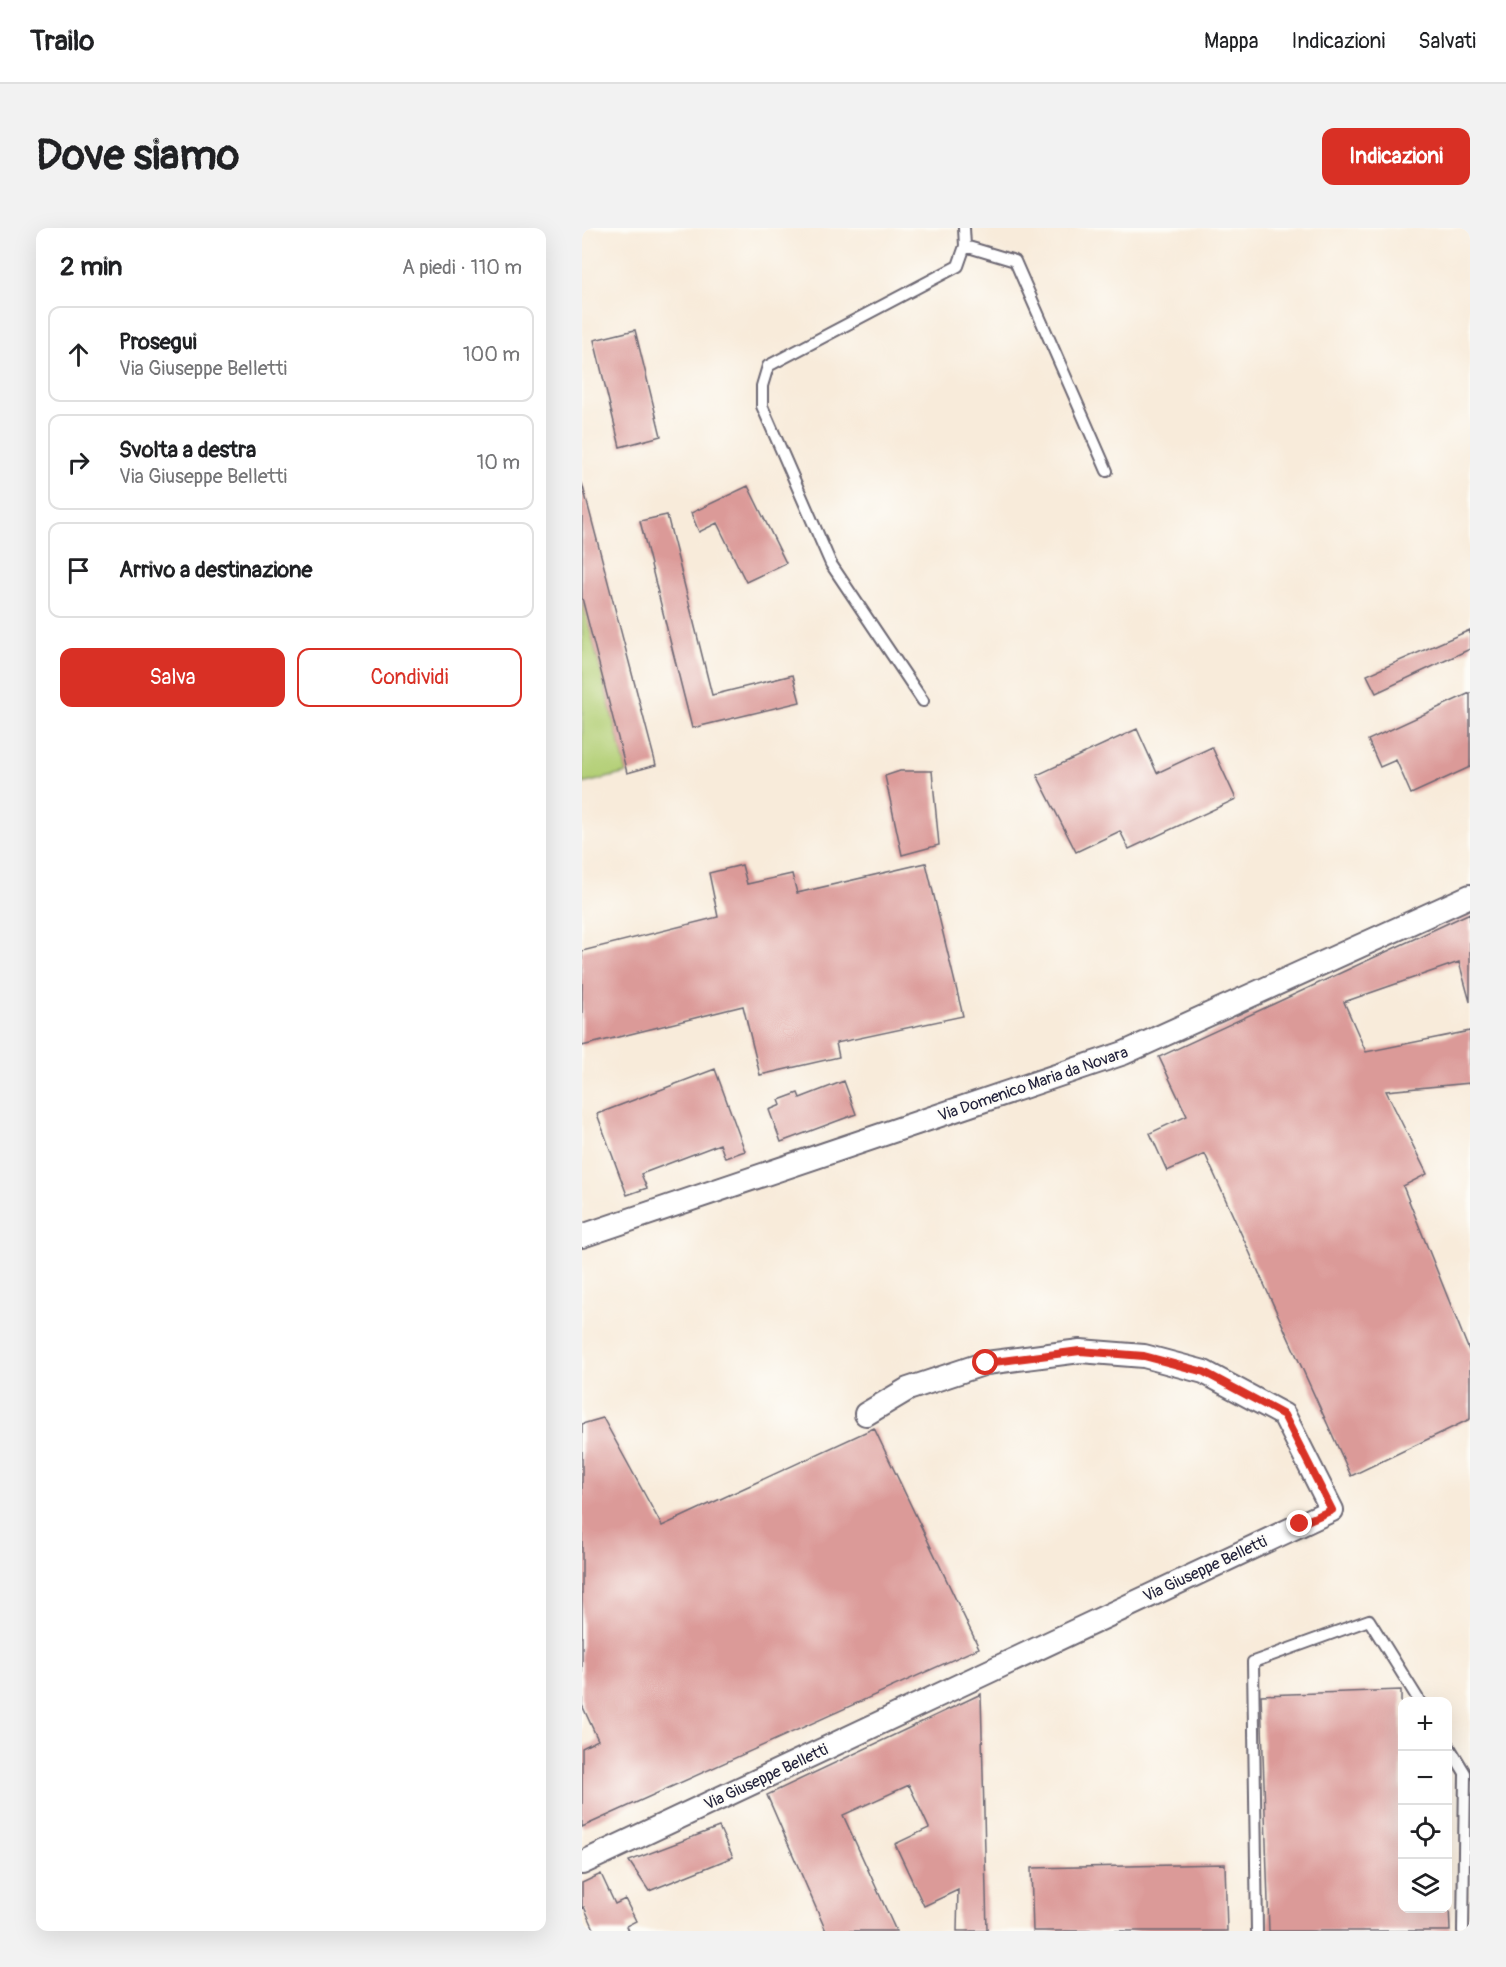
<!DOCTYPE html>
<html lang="it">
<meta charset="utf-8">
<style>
:root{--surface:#fff;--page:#f2f2f2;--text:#202124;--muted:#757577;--line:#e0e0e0;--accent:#d93025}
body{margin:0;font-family:Pangolin,sans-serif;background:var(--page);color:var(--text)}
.controls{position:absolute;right:18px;bottom:18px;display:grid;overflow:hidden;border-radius:12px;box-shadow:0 6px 24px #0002}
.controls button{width:54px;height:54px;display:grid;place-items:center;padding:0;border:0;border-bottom:2px solid var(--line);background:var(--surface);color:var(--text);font:30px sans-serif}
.stop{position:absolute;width:18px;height:18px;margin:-14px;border:4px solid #d93025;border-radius:50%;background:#fff}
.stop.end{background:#d93025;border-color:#fff;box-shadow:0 2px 6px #0008}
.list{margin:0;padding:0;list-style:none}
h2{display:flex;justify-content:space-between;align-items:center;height:78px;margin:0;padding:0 24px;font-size:26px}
h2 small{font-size:20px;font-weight:400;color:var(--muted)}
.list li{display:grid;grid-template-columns:39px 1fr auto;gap:18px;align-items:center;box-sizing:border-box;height:96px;margin:0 12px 12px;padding:0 12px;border:2px solid var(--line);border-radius:12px}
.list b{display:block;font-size:22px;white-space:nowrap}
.list p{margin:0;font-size:20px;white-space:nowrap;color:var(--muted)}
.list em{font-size:20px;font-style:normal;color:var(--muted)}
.actions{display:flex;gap:12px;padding:18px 24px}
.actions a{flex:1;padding:14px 0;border:2px solid var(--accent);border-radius:12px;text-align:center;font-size:21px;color:var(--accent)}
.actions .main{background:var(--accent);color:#fff}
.icon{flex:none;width:33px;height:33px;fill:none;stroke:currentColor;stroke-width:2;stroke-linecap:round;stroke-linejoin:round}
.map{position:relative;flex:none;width:888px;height:1703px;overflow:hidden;border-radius:12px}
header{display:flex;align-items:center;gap:36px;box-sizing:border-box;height:84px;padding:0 30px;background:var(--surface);border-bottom:2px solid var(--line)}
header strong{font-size:28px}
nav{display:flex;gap:33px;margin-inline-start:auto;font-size:21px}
.intro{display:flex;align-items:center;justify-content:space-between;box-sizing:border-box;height:144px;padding:0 36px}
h1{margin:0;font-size:42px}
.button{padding:15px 27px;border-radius:12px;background:var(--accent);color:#fff;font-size:21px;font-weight:700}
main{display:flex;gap:36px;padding:0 36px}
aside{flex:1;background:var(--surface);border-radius:12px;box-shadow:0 6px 24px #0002}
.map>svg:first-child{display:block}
.green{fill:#b3cf76;stroke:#6a7858;stroke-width:1.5}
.building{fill:#db9a98}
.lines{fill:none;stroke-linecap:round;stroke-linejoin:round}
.service-casing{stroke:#6d6873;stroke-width:14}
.minor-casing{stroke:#6d6873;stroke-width:26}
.service{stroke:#fff;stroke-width:10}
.minor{stroke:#fff;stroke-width:22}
.route{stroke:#d93025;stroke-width:8}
.labels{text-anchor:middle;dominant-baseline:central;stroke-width:4.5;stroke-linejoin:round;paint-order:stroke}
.street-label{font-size:16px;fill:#22223b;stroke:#fdfcf7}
</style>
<header>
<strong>Trailo</strong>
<nav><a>Mappa</a><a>Indicazioni</a><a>Salvati</a></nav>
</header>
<div class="intro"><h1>Dove siamo</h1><a class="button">Indicazioni</a></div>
<main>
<aside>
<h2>2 min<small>A piedi · 110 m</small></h2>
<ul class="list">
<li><svg class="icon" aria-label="ahead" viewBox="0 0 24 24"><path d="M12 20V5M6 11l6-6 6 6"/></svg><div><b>Prosegui</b><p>Via Giuseppe Belletti</p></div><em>100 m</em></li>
<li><svg class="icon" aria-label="right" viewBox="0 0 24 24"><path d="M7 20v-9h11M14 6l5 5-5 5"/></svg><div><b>Svolta a destra</b><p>Via Giuseppe Belletti</p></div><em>10 m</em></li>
<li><svg class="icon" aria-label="arrive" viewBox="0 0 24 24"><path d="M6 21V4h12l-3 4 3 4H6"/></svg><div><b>Arrivo a destinazione</b></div></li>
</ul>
<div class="actions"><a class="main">Salva</a><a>Condividi</a></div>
</aside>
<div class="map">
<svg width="888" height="1703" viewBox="0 0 888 1703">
<rect width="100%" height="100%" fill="#fdfcf7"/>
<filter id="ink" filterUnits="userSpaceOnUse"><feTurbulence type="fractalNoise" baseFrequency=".0167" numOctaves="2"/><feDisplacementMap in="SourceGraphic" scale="12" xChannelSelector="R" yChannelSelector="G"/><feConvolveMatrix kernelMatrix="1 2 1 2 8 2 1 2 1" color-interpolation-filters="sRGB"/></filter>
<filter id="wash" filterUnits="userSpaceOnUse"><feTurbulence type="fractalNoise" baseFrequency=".008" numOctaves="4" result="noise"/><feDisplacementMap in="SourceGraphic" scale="24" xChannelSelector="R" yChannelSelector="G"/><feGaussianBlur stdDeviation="1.35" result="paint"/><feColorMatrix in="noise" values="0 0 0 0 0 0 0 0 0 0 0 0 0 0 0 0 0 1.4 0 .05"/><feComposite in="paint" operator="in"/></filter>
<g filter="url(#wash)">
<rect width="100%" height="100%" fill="#f8ebda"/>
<!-- green -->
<path class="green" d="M0,370L45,545L0,556Z"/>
<g id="blocks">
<!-- building -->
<path class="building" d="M53,102L79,208L38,219L12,112Z
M0,255L74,537L45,545L0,370Z
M166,258L204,335L164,354L135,295L117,304L109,285Z
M85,287L130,467L211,447L218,474L110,500L58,293Z
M888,402V421L794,465L785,447Z
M888,465V539L829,566L814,532L798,539L786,512Z
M555,501L575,545L630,519L654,571L547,621L538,603L494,624L455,547Z
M318,543H350L357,617L320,627L303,548Z
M344,635L381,788L254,815L257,829L178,847L161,778L0,818V723L136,689L127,645L160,637L165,656L210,646L215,665Z
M888,685V774L877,734L762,774L784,824L888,803V855L804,863L845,946L821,958L888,1125V1191L769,1248L623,926L585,943L568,905L605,888L577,829Z
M133,841L163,923L143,930L138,916L59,946L65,960L45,967L15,886Z
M262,853L274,886L199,914L187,882L199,877L197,872L216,865L218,870Z
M21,1190L80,1298L292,1200L397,1420L0,1599V1520L16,1512L0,1477V1196Z
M819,1462L820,1680H866V1676H867L868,1703H687L679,1467Z
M399,1466L405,1703H375L376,1662L342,1678L313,1616L347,1600L327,1557L261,1587L314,1703H244L185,1567Z
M137,1599L151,1629L67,1663L47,1633Z
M643,1636L645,1703H451L449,1640Z
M19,1646L33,1676L43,1671L54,1693L44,1698L46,1703H13L2,1679L0,1680V1655Z"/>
</g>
</g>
<g filter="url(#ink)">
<use href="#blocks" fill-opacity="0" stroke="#6d6873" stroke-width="1.5"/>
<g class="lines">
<!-- service casing -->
<g class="service-casing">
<path id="service" d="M383,18L433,33L525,243
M341,473L249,336L180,178V158L186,138L376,38L383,18L382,0
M866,1517L883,1545L881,1703
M675,1703L671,1434L787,1392L838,1474"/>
</g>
<!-- minor casing -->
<g class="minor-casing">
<path id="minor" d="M0,1008L542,825L888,668
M0,1635L750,1282L702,1187L622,1144L562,1128L498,1123L404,1135L326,1161L284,1186"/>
</g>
<!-- service -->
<use href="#service" class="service"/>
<!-- minor -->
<use href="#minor" class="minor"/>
</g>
</g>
<g class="lines" filter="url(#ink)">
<!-- route -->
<path class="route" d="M404,1135L498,1123L562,1128L622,1144L702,1187L750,1282L718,1296"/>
</g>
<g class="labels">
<!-- street labels -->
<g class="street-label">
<text transform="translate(451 856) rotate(-19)">Via Domenico Maria da Novara</text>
<text transform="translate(623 1341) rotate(-25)">Via Giuseppe Belletti</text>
<text transform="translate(184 1549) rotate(-25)">Via Giuseppe Belletti</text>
</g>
</g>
</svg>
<div class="controls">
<button>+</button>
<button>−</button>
<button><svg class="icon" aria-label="locate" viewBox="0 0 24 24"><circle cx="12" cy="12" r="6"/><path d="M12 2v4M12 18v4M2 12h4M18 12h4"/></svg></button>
<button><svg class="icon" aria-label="layers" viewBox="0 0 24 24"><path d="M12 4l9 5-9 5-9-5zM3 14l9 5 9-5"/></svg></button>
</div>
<div class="stop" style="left:404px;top:1135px"></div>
<div class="stop end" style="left:718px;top:1296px"></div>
</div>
</main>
